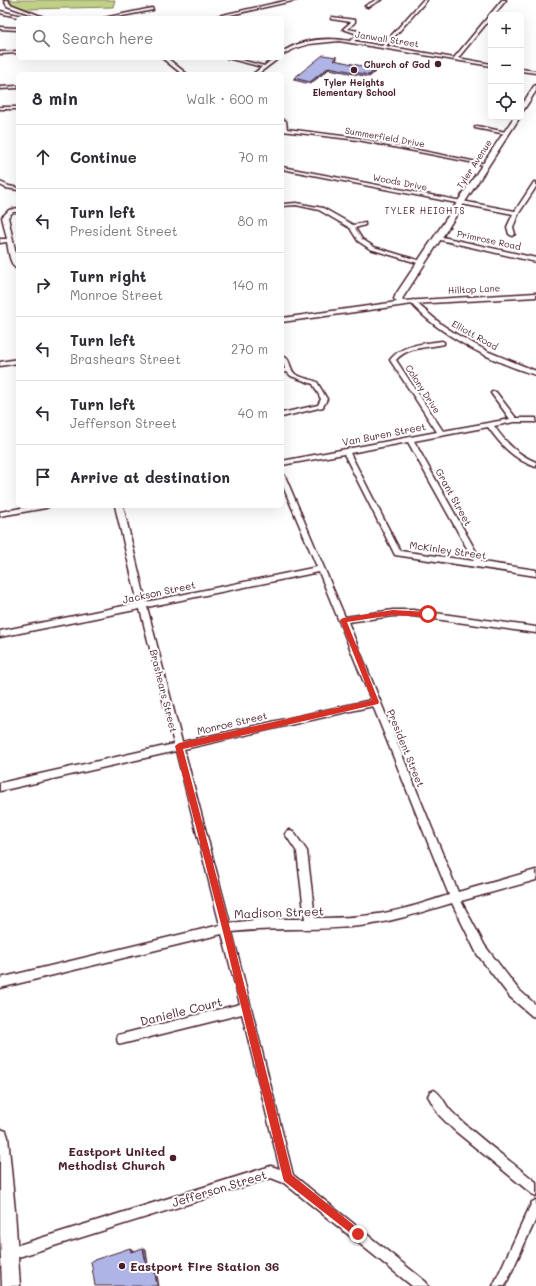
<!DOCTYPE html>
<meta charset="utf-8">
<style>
:root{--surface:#fff;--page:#f2f2f3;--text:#2b2b33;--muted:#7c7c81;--line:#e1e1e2}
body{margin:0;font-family:Mali,sans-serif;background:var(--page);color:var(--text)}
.controls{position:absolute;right:12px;top:12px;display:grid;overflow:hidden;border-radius:6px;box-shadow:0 4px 16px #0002}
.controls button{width:36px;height:36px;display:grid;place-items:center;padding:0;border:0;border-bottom:1px solid var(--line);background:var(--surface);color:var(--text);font:20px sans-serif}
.stop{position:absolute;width:12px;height:12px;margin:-9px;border:3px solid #d93025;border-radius:50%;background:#fff}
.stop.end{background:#d93025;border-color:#fff;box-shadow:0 1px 4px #0008}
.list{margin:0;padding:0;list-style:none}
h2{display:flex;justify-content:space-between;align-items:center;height:52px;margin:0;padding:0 16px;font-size:17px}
h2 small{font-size:13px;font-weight:400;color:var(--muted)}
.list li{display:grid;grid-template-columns:26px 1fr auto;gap:12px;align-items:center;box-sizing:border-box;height:64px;padding:0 16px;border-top:1px solid var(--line)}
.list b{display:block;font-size:15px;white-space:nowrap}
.list p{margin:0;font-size:13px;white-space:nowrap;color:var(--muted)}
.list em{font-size:13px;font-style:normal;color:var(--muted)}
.icon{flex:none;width:22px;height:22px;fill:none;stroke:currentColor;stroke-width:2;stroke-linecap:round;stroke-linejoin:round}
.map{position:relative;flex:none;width:536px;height:1286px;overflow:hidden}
.search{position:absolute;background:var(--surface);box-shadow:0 4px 16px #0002;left:16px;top:16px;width:268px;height:44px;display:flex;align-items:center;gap:10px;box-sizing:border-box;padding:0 14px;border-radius:6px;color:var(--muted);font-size:15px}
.panel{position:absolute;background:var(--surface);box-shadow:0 4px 16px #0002;left:16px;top:72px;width:268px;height:436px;border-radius:6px}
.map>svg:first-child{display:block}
.green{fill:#bfd186;stroke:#847858}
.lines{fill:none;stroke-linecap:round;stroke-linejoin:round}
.minor-casing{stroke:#4a1f2b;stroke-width:3}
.tertiary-casing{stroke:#4a1f2b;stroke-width:3}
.secondary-casing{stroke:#4a1f2b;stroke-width:3}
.minor{fill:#fff;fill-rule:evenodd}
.tertiary{fill:#fff;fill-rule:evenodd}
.secondary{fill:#fff;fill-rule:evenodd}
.wall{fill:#969cc6;stroke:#4a1f2b}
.shaded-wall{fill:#7a7fa1;stroke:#4a1f2b}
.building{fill:#aeb5e6;stroke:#4a1f2b}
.route{fill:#d93025}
.poi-dot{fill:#4a1f2b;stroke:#fff;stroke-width:1.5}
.labels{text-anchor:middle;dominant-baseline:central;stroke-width:4;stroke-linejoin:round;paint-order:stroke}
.far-street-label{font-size:9px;fill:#4a1f2b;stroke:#fff}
.far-poi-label{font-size:9px;font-weight:bold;fill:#4a1f2b;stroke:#fff;text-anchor:end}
.far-neighbourhood-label{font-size:9px;letter-spacing:1px;fill:#4a1f2b;stroke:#fff}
.street-label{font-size:10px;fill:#4a1f2b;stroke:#fff}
.near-street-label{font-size:12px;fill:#4a1f2b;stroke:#fff}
.near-poi-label{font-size:12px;font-weight:bold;fill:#4a1f2b;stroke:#fff;text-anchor:end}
</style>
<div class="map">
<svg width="536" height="1286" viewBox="0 0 536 1286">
<rect width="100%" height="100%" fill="#fff"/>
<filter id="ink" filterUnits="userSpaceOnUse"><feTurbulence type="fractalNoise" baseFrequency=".025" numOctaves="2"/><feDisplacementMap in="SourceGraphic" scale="8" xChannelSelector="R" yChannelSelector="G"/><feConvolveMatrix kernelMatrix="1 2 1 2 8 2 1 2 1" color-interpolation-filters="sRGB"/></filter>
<g filter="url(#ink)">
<!-- green -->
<path class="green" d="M10,0H115L113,7L26,9L11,4Z"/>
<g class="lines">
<!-- minor casing -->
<g class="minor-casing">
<path id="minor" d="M4,0H8L10,4L46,18H41L7,6Z
M376,0H381L368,7L365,6Z
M423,0H427L386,46L454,58L502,0H506L494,15H491V18L458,58L491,64V66L339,41L309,44L296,48L282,55V52C302,39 327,37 350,41L357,36L355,33L343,29L351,22L331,19L332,17L355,20V22L348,29L358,31L361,36L354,41L382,46Z
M152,8L153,10L112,18H104Z
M0,11L27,17L28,18H21L0,13Z
M0,27L18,28V30L0,29Z
M162,58H167L187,74H182Z
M227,58H234L264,66L274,58H279L258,74H253L262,67Z
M521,69L536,71V73L521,71Z
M18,86V88L0,89V87Z
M0,107H18V109H0Z
M284,120L286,121L287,129L358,138L487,164L485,165L358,140L282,131V121Z
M477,126L506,132L508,133L506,134L475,128V127Z
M282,167L515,211L534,182H536V187L519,213L513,227L515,234L512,236L509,234L507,227L513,214L282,169Z
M0,182L9,186L18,188V190L6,188L0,185Z
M296,203L323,208L353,225L365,223V225L355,228L362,239L374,247L424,262L421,264L370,249L358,241L350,228L319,210L296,205L282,206V204H284Z
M18,208V212H13L8,217L18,264V270C9,264 9,252 7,242L0,243V239H7L2,217L9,210Z
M438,236L536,258V262L436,239V237Z
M413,300L441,324L456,334L489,352L536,371V375C495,363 438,335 410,302Z
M442,341L444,342V344C428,348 408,346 396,360L443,431L510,419L491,393L492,392H496L516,418H536V422H514L494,426C506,443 517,454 536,462V467C514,460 501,445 488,427L414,441L482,562L536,570V576L395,555L344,454L282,465V461L437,432L390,360C402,344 423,344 442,341ZM408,442L474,561L400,551L350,453Z
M285,357C291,360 289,369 295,374C301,378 311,379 317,382L327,399L323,407L282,417V413L318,405L321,399L313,384L291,376L287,372L282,373V369H285L282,359Z
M282,474L285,476L345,617L393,610H413L536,627V633L413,616H393L348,622L458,892L536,870V880L461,901L485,946L518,989L536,1005V1017L532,1016L510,997L477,954L452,903C422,912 392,922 360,926C318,931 275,927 232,932L293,1175L426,1282L428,1286H412L284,1183L271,1178L9,1260L5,1258L3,1254L5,1250L9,1248L271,1166L280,1169L242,1014L122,1044L118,1043L117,1039L118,1035L122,1034L240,1004L222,934L0,988V978L220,925L176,751L0,791V783L174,744L140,609L0,637V631L138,603L115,506H123L146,602L317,567L282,484ZM319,572L371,700L182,742L147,607ZM373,706L449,895C429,901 410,908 389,912C365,917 340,918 315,918L307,851L293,831L290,830L287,831L285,834L297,852L305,919H264L230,923L184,749Z
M32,506H50L46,508L0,516V512Z
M434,1090C442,1094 445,1105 451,1111C477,1137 508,1159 536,1182V1196L532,1194L454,1130L439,1115L428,1096L430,1092Z
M536,1200V1219L505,1286H493L532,1202Z"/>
</g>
<!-- tertiary casing -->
<g class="tertiary-casing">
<path id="tertiary" d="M289,0H297L217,18H209Z
M18,51V53L0,54V52Z
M536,85V91L523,111L521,112V106L534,86Z
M514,117H520L402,299L403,301L536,293V297L413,304L282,322V318L397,302L394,299L396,294Z
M18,359V363L0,366V362Z"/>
</g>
<!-- secondary casing -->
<g class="secondary-casing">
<path id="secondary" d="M0,1129L6,1131L8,1137L15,1211L20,1286H2L0,1235Z"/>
</g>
<!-- minor -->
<use href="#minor" class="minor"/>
<!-- tertiary -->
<use href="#tertiary" class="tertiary"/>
<!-- secondary -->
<use href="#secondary" class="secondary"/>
</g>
<!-- wall -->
<path class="wall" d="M337,57V59L335,61L376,69V71L369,77L329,69L310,84L294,80V78Z"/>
<!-- shaded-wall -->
<path class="shaded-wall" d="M329,67V69L310,84V82Z
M376,69V71L369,77V75Z
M130,1248L133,1250L134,1254L131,1252Z
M143,1248L146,1250L149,1271L147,1269Z
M154,1267L156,1269L159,1286H157Z"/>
<!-- building -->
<path class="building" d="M323,55L337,57L334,60L376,69L369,75L329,67L310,82L294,78Z
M130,1248L131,1252L143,1248L147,1269L154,1267L157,1286H95L91,1261Z"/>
</g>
<!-- route -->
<path class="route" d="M393,610L428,612L431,614L428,617L393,615L347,622L379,702L378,704L183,749L230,928L292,1175L361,1231L363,1234L361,1238L358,1239L284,1181L283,1178L222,928L175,746L179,743L372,700L340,620L343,618Z"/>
<!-- markers -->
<g class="poi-dot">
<circle cx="438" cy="64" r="4"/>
<circle cx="354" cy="70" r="4"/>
<circle cx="173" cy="1158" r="4"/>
<circle cx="122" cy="1266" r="4"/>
</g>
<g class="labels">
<!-- far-street labels -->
<g class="far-street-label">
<text transform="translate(387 39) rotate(9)">Janwall Street</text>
<text transform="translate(385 137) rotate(10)">Summerfield Drive</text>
<text transform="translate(474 164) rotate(-57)">Tyler Avenue</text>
<text transform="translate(400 182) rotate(11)">Woods Drive</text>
<text transform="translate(489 240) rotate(12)">Primrose Road</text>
<text transform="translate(474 289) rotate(-3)">Hilltop Lane</text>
<text transform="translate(475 335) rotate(29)">Elliott Road</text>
<text transform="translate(423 389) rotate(57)">Colony Drive</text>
</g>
<!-- far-poi labels -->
<g class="far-poi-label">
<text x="430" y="64">Church of God</text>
<text x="354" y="82" text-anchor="middle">Tyler Heights<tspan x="354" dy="10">Elementary School</tspan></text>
</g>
<!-- far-neighbourhood labels -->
<g class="far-neighbourhood-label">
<text x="425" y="210">TYLER HEIGHTS</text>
</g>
<!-- street labels -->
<g class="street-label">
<text transform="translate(384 434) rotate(-11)">Van Buren Street</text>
<text transform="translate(454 497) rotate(61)">Grant Street</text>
<text transform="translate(448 550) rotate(8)">McKinley Street</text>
<text transform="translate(159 592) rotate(-12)">Jackson Street</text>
<text transform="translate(164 691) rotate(76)">Brashears Street</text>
<text transform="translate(232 723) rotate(-13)">Monroe Street</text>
<text transform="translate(406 748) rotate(68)">President Street</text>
</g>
<!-- near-street labels -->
<g class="near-street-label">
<text transform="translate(279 912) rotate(-2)">Madison Street</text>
<text transform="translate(181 1011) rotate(-14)">Danielle Court</text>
<text transform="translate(219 1188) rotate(-17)">Jefferson Street</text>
</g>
<!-- near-poi labels -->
<g class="near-poi-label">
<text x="165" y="1151">Eastport United<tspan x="165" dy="14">Methodist Church</tspan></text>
<text x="130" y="1266" text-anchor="start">Eastport Fire Station 36</text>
</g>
</g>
</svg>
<div class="controls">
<button>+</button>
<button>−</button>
<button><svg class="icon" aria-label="locate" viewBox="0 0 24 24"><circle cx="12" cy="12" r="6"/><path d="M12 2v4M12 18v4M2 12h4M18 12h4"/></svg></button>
</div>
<div class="stop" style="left:428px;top:614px"></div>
<div class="stop end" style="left:358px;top:1234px"></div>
<div class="search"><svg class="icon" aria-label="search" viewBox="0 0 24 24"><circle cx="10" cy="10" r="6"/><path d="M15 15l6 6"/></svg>Search here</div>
<section class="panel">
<h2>8 min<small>Walk · 600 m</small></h2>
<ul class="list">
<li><svg class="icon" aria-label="ahead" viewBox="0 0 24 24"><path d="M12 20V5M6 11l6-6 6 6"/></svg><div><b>Continue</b></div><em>70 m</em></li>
<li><svg class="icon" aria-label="left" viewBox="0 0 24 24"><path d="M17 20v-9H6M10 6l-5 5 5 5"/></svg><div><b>Turn left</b><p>President Street</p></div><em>80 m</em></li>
<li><svg class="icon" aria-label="right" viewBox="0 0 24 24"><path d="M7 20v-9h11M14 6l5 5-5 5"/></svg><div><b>Turn right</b><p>Monroe Street</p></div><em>140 m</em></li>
<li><svg class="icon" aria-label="left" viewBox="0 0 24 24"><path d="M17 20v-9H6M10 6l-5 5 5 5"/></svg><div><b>Turn left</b><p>Brashears Street</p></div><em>270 m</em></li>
<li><svg class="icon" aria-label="left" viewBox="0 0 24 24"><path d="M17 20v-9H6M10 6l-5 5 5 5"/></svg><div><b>Turn left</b><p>Jefferson Street</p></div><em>40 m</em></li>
<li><svg class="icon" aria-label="arrive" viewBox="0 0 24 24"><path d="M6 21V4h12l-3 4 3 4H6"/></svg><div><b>Arrive at destination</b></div></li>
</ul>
</section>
</div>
